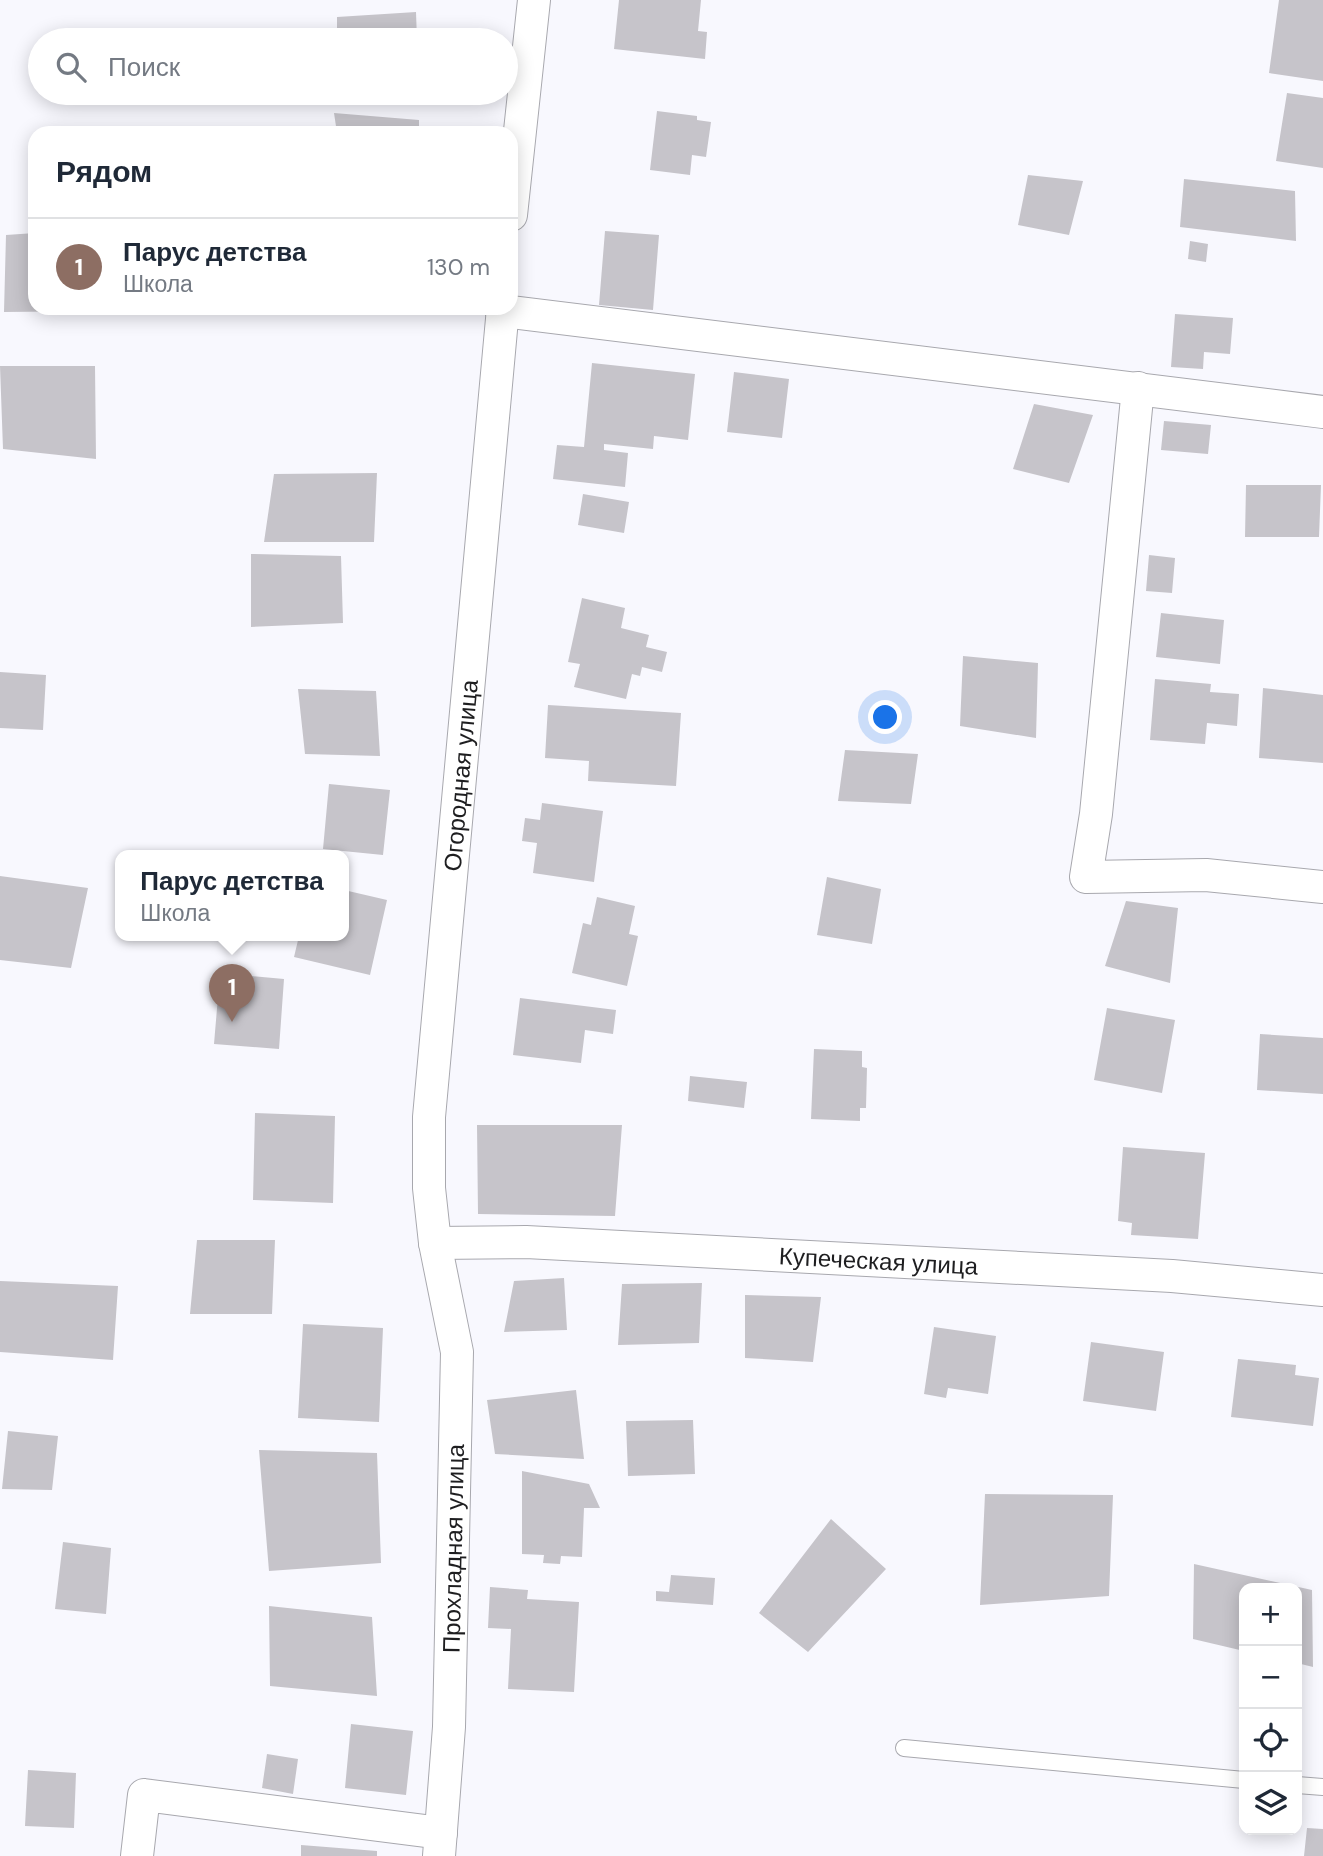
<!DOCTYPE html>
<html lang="ru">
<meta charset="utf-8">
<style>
:root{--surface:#fff;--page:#f6f6f7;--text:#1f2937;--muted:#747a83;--line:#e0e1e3;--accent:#7c3aed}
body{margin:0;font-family:"DM Sans",sans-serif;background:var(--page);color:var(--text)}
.controls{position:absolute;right:21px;bottom:21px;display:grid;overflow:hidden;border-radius:14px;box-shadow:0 4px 18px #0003}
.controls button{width:63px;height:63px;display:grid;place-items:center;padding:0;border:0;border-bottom:2px solid var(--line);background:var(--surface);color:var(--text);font:35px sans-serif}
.you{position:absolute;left:886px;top:718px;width:24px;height:24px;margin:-18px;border:5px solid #fff;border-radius:50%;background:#1a73e8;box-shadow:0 0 0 10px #1a73e833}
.badge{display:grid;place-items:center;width:46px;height:46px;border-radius:50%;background:var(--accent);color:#fff;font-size:23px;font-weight:700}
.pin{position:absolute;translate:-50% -58px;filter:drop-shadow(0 2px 4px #0008)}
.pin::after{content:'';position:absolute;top:37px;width:24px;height:21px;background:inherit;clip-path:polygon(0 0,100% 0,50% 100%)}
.popup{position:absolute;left:115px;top:850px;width:234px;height:91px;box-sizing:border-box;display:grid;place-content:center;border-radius:14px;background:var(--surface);filter:drop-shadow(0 2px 5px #0005);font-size:23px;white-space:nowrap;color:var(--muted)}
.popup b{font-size:26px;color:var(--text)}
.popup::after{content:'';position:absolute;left:50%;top:100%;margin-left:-14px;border:14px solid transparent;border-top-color:var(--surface)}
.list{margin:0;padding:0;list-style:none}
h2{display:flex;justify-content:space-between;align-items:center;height:91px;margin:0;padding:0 28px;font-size:30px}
h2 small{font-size:23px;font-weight:400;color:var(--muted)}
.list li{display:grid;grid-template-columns:46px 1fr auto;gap:21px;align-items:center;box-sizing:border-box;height:98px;padding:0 28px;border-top:2px solid var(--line)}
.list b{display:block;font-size:26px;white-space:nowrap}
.list p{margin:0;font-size:23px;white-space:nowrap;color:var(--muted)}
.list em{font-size:23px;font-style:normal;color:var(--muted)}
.icon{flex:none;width:38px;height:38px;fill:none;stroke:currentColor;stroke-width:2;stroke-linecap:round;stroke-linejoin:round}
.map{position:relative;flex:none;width:1323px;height:1856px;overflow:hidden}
.search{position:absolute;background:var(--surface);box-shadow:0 4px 18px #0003;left:28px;top:28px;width:490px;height:77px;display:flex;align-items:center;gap:18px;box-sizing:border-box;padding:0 24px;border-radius:38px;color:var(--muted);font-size:26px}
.panel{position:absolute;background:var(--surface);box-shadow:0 4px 18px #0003;left:28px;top:126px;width:490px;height:189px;border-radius:21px}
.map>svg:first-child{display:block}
.building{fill:#c6c4ca}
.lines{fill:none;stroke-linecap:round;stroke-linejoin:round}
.service-casing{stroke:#a8a8ae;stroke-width:18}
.minor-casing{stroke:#a8a8ae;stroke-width:34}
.service{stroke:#fff;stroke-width:16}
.minor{stroke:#fff;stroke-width:32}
.labels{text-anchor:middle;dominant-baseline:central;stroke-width:5;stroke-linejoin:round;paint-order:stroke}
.street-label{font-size:24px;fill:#1e1e20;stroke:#fff}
</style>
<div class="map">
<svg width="1323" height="1856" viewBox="0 0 1323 1856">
<rect width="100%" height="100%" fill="#f8f8fe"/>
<!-- building -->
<path class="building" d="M619,0H701L698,31L707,32L705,59L614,49Z
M1279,0H1323V81L1269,73Z
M416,12L417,40H337V17Z
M1287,93L1323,98V168L1276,161Z
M657,111L697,116V120L711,122L706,157L692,155L690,175L650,170Z
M334,113L419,120V133H337Z
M1028,175L1083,181L1069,235L1018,225Z
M1184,179L1295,191L1296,241L1180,227Z
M605,231L659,235L653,310L599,305Z
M35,233V308H108V311L4,312L6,235Z
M1190,241L1208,244L1206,262L1188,259Z
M1175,314L1233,318L1230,354L1204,352L1203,369L1171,367Z
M592,363L695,374L688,440L654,436L653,449L604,444V450L628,453L625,487L553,479L557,445L584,447Z
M0,366H95L96,459L3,449Z
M734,372L789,379L782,438L727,432Z
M1034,404L1093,415L1069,483L1013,469Z
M1164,421L1211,425L1208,454L1161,450Z
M377,473L374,542H264L274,474Z
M1246,485H1321L1319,537H1245Z
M583,494L629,502L624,533L578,525Z
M251,554L341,556L343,623L251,627Z
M1149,555L1175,558L1172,593L1146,591Z
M582,598L625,608L621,628L649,635L646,647L667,652L662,672L642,667L640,676L632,674L626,699L574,687L580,664L568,662Z
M1161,613L1224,620L1220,664L1156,657Z
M963,656L1038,663L1036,738L960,726Z
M0,672L46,675L43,730L0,728Z
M1155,679L1211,684L1210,692L1239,694L1237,726L1207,723L1205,744L1150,740Z
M1263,688L1323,695V763L1259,758Z
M298,689L376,691L380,756L305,754Z
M548,705L681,713L676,786L588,781L589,761L545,758Z
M845,750L918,754L911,804L838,801Z
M329,784L390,790L383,855L323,849Z
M542,803L603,811L594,882L533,873L537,843L522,841L525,818L540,820Z
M0,876L88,888L71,968L0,960Z
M827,877L881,889L872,944L817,935Z
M344,890L387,900L370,975L294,957L299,936H344Z
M597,897L635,906L629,934L638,936L627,986L572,973L583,923L591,925Z
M1126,901L1178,908L1170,983L1105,966Z
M220,973L284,979L279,1049L214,1044Z
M520,998L616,1010L613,1034L585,1030L581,1063L513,1055Z
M1107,1008L1175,1020L1162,1093L1094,1080Z
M1260,1034L1323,1038V1094L1257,1090Z
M814,1049L862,1051V1067L867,1068L866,1108H860V1121L811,1119Z
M690,1076L747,1082L744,1108L688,1101Z
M255,1113L335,1116L333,1203L253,1200Z
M477,1125H622L615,1216L478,1214Z
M1123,1147L1205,1153L1198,1239L1131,1235L1132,1223L1118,1221Z
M197,1240H275L272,1314H190Z
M564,1278L567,1330L504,1332L514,1281Z
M0,1281L118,1286L113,1360L0,1352Z
M702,1283L699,1343L618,1345L622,1284Z
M745,1295L821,1297L813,1362L745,1358Z
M303,1324L383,1328L379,1422L298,1418Z
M934,1327L996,1336L988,1394L948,1388L946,1398L924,1394Z
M1091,1342L1164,1352L1156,1411L1083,1401Z
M1238,1359L1296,1365L1295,1375L1319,1378L1313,1426L1231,1417Z
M576,1390L584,1459L495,1454L487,1400Z
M693,1420L695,1474L628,1476L626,1421Z
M8,1431L58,1436L52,1490L2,1489Z
M259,1450L377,1453L381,1563L269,1571Z
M522,1471L589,1484L600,1508H584L582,1557L561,1556L560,1564L543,1563L544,1555L522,1554Z
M985,1494L1113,1495L1109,1596L980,1605Z
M831,1519L886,1569L808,1652L759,1613Z
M63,1542L111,1548L106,1614L55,1609Z
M1194,1564L1312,1590L1313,1667L1297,1663V1588H1244V1651L1193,1639Z
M671,1575L715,1578L713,1605L656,1601V1591L669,1592Z
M490,1587L528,1590L527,1599L579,1602L574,1692L508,1689L511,1629L488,1628Z
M269,1606L372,1617L377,1696L270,1686Z
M351,1724L413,1731L406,1795L345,1788Z
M267,1754L298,1759L293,1794L262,1788Z
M28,1770L76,1773L74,1828L25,1826Z
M1307,1828L1323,1829V1856H1304Z
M301,1845L377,1851V1856H301Z"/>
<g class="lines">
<!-- service casing -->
<g class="service-casing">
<path id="service" d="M904,1748L1244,1780
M1297,1785L1323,1787"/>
</g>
<!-- minor casing -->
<g class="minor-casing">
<g id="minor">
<path d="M511,215L534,0"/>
<path d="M502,311L1323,412"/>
<path d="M1138,388L1096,814L1086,877L1206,875L1323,887"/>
<path id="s1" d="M435,1243L526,1242L1172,1276L1323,1290"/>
<path d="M137,1856L144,1795L441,1833"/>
<path id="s2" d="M439,1856L449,1727L457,1352L435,1243L429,1188V1117L503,308"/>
</g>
</g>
<!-- service -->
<use href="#service" class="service"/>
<!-- minor -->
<use href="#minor" class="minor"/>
</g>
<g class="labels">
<!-- street labels -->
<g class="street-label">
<text stroke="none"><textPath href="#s2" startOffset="1085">Огородная улица</textPath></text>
<text stroke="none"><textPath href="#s1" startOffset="444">Купеческая улица</textPath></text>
<text stroke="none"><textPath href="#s2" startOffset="308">Прохладная улица</textPath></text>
</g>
</g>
</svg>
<div class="controls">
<button>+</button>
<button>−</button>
<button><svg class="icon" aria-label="locate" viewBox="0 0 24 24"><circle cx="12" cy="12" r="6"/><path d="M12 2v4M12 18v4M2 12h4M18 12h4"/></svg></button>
<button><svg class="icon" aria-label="layers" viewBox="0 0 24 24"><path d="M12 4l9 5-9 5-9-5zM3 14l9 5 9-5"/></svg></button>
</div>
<div class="you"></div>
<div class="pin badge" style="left:232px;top:1022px;background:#8d6e63">1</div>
<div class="popup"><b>Парус детства</b>Школа</div>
<div class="search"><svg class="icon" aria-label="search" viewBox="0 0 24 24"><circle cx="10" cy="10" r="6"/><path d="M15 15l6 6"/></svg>Поиск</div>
<section class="panel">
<h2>Рядом<small></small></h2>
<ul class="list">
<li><span class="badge" style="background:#8d6e63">1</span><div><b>Парус детства</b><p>Школа</p></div><em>130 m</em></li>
</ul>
</section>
</div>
